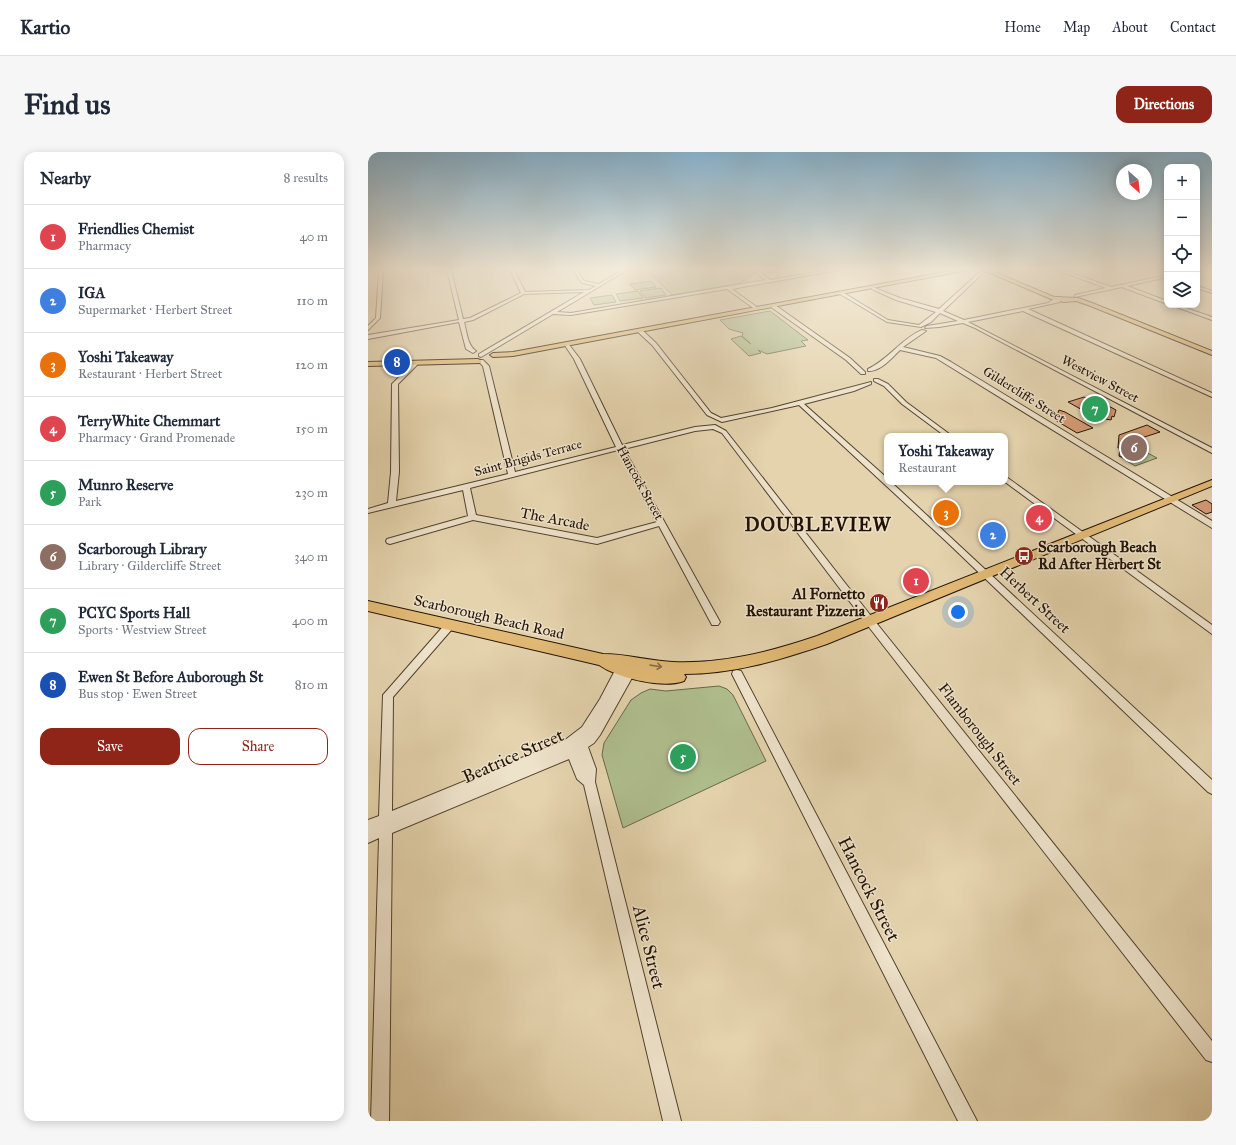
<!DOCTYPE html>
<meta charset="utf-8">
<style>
:root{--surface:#fff;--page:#f6f6f7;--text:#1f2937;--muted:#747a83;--line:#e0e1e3;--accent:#8f2418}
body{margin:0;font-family:"IM FELL Great Primer",serif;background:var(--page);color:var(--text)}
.controls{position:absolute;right:12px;top:12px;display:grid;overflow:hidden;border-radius:8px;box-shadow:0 2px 10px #0003}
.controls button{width:36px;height:36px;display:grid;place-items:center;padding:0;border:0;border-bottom:1px solid var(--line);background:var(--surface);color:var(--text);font:20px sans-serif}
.compass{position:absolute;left:748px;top:12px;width:36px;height:36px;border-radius:50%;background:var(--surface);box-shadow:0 2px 10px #0003;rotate:153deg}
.you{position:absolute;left:590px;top:460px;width:14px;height:14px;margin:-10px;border:3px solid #fff;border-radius:50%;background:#1a73e8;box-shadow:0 0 0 6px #1a73e833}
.badge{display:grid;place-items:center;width:26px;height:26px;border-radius:50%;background:var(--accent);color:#fff;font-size:13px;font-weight:700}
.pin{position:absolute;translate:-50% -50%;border:2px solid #fff;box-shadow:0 1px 4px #0006}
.popup{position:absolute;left:516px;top:281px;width:124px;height:52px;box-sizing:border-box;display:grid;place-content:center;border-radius:8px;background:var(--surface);filter:drop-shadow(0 1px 3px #0005);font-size:13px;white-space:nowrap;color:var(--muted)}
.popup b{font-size:15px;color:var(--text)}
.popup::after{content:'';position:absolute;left:50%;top:100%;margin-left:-8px;border:8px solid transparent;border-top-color:var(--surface)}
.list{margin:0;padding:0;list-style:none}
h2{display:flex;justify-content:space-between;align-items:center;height:52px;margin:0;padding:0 16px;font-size:17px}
h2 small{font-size:13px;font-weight:400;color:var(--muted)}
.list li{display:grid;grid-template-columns:26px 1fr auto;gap:12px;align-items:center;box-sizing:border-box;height:64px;padding:0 16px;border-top:1px solid var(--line)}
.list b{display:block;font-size:15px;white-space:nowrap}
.list p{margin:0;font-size:13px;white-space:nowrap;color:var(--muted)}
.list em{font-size:13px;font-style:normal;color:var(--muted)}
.actions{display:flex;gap:8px;padding:12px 16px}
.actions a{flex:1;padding:9px 0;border:1px solid var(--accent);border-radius:12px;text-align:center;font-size:14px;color:var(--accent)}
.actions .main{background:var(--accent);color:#fff}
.icon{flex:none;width:22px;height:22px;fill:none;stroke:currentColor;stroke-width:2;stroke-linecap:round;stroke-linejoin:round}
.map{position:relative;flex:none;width:844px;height:969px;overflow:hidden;border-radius:12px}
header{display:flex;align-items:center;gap:24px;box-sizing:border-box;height:56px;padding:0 20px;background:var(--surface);border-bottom:1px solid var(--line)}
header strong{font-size:19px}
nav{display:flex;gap:22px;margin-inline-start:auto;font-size:14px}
.intro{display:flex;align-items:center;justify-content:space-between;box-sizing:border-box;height:96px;padding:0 24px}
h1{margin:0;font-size:28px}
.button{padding:10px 18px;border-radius:12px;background:var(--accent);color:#fff;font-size:14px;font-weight:700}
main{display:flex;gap:24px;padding:0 24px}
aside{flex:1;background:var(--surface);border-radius:12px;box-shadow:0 2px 10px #0003}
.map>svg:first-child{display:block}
.green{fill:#afbe8e;stroke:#68684a}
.building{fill:#d79c76;stroke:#221205}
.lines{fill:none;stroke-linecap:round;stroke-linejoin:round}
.minor-casing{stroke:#52422f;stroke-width:2}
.major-casing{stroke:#221205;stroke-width:2}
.minor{fill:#ede2ca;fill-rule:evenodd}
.major{fill:#e2ba76;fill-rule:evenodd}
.oneway{stroke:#8c6e43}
.labels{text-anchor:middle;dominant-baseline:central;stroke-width:3;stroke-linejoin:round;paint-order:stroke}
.far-street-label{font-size:13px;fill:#221205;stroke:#ede2ca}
.street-label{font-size:15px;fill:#221205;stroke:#ede2ca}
.poi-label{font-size:15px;font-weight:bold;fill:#221205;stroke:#ede2ca;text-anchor:start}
.near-street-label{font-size:18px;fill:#221205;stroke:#ede2ca}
.district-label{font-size:19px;font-weight:bold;letter-spacing:1px;fill:#221205;stroke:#ede2ca}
</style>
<header>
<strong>Kartio</strong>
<nav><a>Home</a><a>Map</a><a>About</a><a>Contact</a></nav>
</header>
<div class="intro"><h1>Find us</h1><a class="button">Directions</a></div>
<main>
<aside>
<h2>Nearby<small>8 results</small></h2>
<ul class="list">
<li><span class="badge" style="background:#e0444e">1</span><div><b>Friendlies Chemist</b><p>Pharmacy</p></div><em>40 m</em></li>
<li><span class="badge" style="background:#3f7fe0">2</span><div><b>IGA</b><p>Supermarket · Herbert Street</p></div><em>110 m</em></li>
<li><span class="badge" style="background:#e8710a">3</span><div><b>Yoshi Takeaway</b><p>Restaurant · Herbert Street</p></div><em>120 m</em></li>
<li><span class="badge" style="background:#e0444e">4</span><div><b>TerryWhite Chemmart</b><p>Pharmacy · Grand Promenade</p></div><em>150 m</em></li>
<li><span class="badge" style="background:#2e9e5b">5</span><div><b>Munro Reserve</b><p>Park</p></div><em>230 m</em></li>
<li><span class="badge" style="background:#8d6e63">6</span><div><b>Scarborough Library</b><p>Library · Gildercliffe Street</p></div><em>340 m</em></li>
<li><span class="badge" style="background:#2e9e5b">7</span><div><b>PCYC Sports Hall</b><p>Sports · Westview Street</p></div><em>400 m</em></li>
<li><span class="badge" style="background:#1a4fb4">8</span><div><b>Ewen St Before Auborough St</b><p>Bus stop · Ewen Street</p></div><em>810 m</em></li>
</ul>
<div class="actions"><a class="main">Save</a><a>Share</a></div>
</aside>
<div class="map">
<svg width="844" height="969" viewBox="0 0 844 969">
<rect width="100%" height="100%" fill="#e4d3ad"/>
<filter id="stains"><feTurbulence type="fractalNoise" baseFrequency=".005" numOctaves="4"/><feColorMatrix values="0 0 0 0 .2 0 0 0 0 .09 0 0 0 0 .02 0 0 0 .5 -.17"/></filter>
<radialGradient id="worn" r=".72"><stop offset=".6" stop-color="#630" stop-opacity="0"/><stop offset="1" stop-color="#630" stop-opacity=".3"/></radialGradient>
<!-- green -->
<path class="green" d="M279,118H382L387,122L370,132L304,143Z
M283,129L288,135L267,138L262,132Z
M293,136L298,143L277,146L272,139Z
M270,139L275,146L252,149L248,142Z
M244,143L248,150L226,153L222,146Z
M402,159L440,188L433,189L438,194L399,202L390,198L393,201L381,204L363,187L373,184L383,192L374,184L375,181L361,177L352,168Z
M772,297L789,306L767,314L751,304L771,309Z
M351,534L359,537L365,543L398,609L255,676L234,603L236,591L263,548L273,541L282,537L298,539Z"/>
<!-- building -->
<path class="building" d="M716,245L729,251L733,250L748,258L746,265L744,264L743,268L727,265L700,250Z
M691,258L697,260L725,276L709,281L687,268Z
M779,273L792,280L767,288L773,292L771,309L751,304L752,296H750L751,283Z
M838,348L844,352V360L838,362L824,353Z"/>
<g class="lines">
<!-- minor casing -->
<g class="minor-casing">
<path id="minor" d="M11,118H15L12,166L0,178V174L8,166Z
M79,118H83L95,167L102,166L153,141L142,118H146L157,140L221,138L228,134L214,131L205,118H209L216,129L231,132L254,118H259L189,160L203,161L398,128L384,118H389L402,128L459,118H470L364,137L390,156L388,158L359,137L203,163L185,162L113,205L111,204V202L216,140L156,142L105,168L96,170C99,180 99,193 108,199L105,201L98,197L91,170L0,187V183L91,168Z
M689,118H695L743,135L799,123V125L759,134L799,149V152L754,135L707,145V143L738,136Z
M829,118H835L829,120Z
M613,119L616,120L575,159L596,168L680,151L689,145H693L692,150L660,157L844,241V245L655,159L600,170L844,296V301L607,176L595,171L571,175L557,176L559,174L590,169L572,161L563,170L553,175L519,170L472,142L476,141L520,168L551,173L568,160L528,148L504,137V135L532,146L571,157Z
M829,134L844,139V141L829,136Z
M403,153H407L482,206L497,220V222H493L478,208L403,155Z
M803,153H809L844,165V168Z
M270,178H274L288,191L343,261L353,266L404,256L503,230V232L486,239L436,252L519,326V330H523L844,628V642L840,640L580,391L431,253L354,270L339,263L284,193L270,180Z
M554,178L558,179L535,195L572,204L583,210L844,369V376L568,206L532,198C524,206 512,220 500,219V217C521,207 533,187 554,178Z
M199,190L212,207L254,293L327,275L347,273L358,279L510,473L844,889V910L838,908L504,479L354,281L345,277L327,279L256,297L352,470L350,473H344L291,374L229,392L105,368L22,392L19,391L18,389L19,387L100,364L95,338L0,361V357L20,351L23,320L24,232L46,210L51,211L30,232L31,320L28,349L140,322L115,214L110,209L111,208H115L121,214L147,320L248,295L206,207L196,192ZM250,298L289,370L229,386L108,363L102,336Z
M506,227H510L520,232L538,250L584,284H577L534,252L516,234L506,229Z
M637,324L844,473V482L637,330Z
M82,469L85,470L87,473L85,476L25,545L24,659L197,588L214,575L232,547L253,507L257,506L261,507L262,510L261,513L265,511L269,512L270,515L232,583L226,591L220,595L228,617L227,630L313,969H295L216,633L209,627L201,607L24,681L21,969H3L11,686L0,691V668L11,664L15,543L79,470Z
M369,518L373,519L609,969H590L364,522L365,519Z"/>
</g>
<!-- major casing -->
<g class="major-casing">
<path id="major" d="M588,118H600L145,204L125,205L122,203L125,201L145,200Z
M615,118H622L686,145L710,146L724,151L844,199V203L720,153L708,149L696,150L683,147Z
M110,207L114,209L113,211L0,214V210Z
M844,328V334L459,492C412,508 366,522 316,522L318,525L316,529C294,537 250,526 231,513L0,459V449L235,502C259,502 281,509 305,510C355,512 402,500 449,484Z"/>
</g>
<!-- minor -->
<use href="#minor" class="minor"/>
<!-- major -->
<use href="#major" class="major"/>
</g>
<!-- one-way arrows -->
<defs><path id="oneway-shaft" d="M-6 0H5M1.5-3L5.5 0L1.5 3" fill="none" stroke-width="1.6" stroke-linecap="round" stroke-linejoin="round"/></defs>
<use class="oneway" href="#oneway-shaft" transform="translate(288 514) rotate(8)"/>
<!-- sky -->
<linearGradient id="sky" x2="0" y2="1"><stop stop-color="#87b5d2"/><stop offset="0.46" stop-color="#f3ebda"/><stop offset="1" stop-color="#f3ebda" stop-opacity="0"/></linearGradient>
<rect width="844" height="254" fill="url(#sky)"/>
<!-- icons -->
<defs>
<g id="bus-disc" transform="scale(1)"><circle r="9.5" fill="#8f2418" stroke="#ede2ca"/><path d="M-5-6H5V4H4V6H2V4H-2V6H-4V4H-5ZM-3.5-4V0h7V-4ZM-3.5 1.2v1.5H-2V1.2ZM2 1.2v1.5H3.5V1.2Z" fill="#fff"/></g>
<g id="restaurant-disc" transform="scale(1)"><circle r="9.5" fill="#8f2418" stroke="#ede2ca"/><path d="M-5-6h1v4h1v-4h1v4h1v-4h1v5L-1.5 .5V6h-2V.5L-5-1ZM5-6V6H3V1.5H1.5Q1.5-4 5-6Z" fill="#fff"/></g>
</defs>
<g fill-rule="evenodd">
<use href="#bus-disc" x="656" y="404"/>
<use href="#restaurant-disc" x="511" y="451"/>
</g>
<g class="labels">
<!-- far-street labels -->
<g class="far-street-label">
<text transform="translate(732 227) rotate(28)">Westview Street</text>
<text transform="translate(656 243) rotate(32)">Gildercliffe Street</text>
<text transform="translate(160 306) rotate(-15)">Saint Brigids Terrace</text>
<text transform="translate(272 331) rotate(61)">Hancock Street</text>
</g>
<!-- street labels -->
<g class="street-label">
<text transform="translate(187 367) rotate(11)">The Arcade</text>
<text transform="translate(667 448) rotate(43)">Herbert Street</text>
<text transform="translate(121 465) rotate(13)">Scarborough Beach Road</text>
<text transform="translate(612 582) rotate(52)">Flamborough Street</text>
</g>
<!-- poi labels -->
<g class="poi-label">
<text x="670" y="395">Scarborough Beach<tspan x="670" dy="17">Rd After Herbert St</tspan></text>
<text x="497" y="442" text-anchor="end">Al Fornetto<tspan x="497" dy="17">Restaurant Pizzeria</tspan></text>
</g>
<!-- near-street labels -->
<g class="near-street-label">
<text transform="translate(145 604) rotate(-24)">Beatrice Street</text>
<text transform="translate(501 737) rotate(63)">Hancock Street</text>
<text transform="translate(281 795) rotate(76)">Alice Street</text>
</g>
<!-- district labels -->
<g class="district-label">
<text x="450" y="372">DOUBLEVIEW</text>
</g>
</g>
<rect width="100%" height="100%" filter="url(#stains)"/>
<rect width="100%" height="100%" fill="url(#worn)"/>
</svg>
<div class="controls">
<button>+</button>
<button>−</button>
<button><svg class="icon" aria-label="locate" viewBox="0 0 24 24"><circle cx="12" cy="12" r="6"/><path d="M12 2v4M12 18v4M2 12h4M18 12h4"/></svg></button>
<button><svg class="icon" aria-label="layers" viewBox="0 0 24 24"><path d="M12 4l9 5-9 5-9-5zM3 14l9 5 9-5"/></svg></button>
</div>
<svg class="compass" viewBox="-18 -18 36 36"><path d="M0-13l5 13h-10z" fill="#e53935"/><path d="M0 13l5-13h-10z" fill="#747a83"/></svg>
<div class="you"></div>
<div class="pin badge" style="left:548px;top:429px;background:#e0444e">1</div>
<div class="pin badge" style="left:625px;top:383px;background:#3f7fe0">2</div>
<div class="pin badge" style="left:578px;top:361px;background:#e8710a">3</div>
<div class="popup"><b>Yoshi Takeaway</b>Restaurant</div>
<div class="pin badge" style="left:671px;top:366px;background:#e0444e">4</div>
<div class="pin badge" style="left:315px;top:605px;background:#2e9e5b">5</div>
<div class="pin badge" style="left:766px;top:296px;background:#8d6e63">6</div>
<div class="pin badge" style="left:727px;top:257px;background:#2e9e5b">7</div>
<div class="pin badge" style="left:29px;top:210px;background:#1a4fb4">8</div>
</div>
</main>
